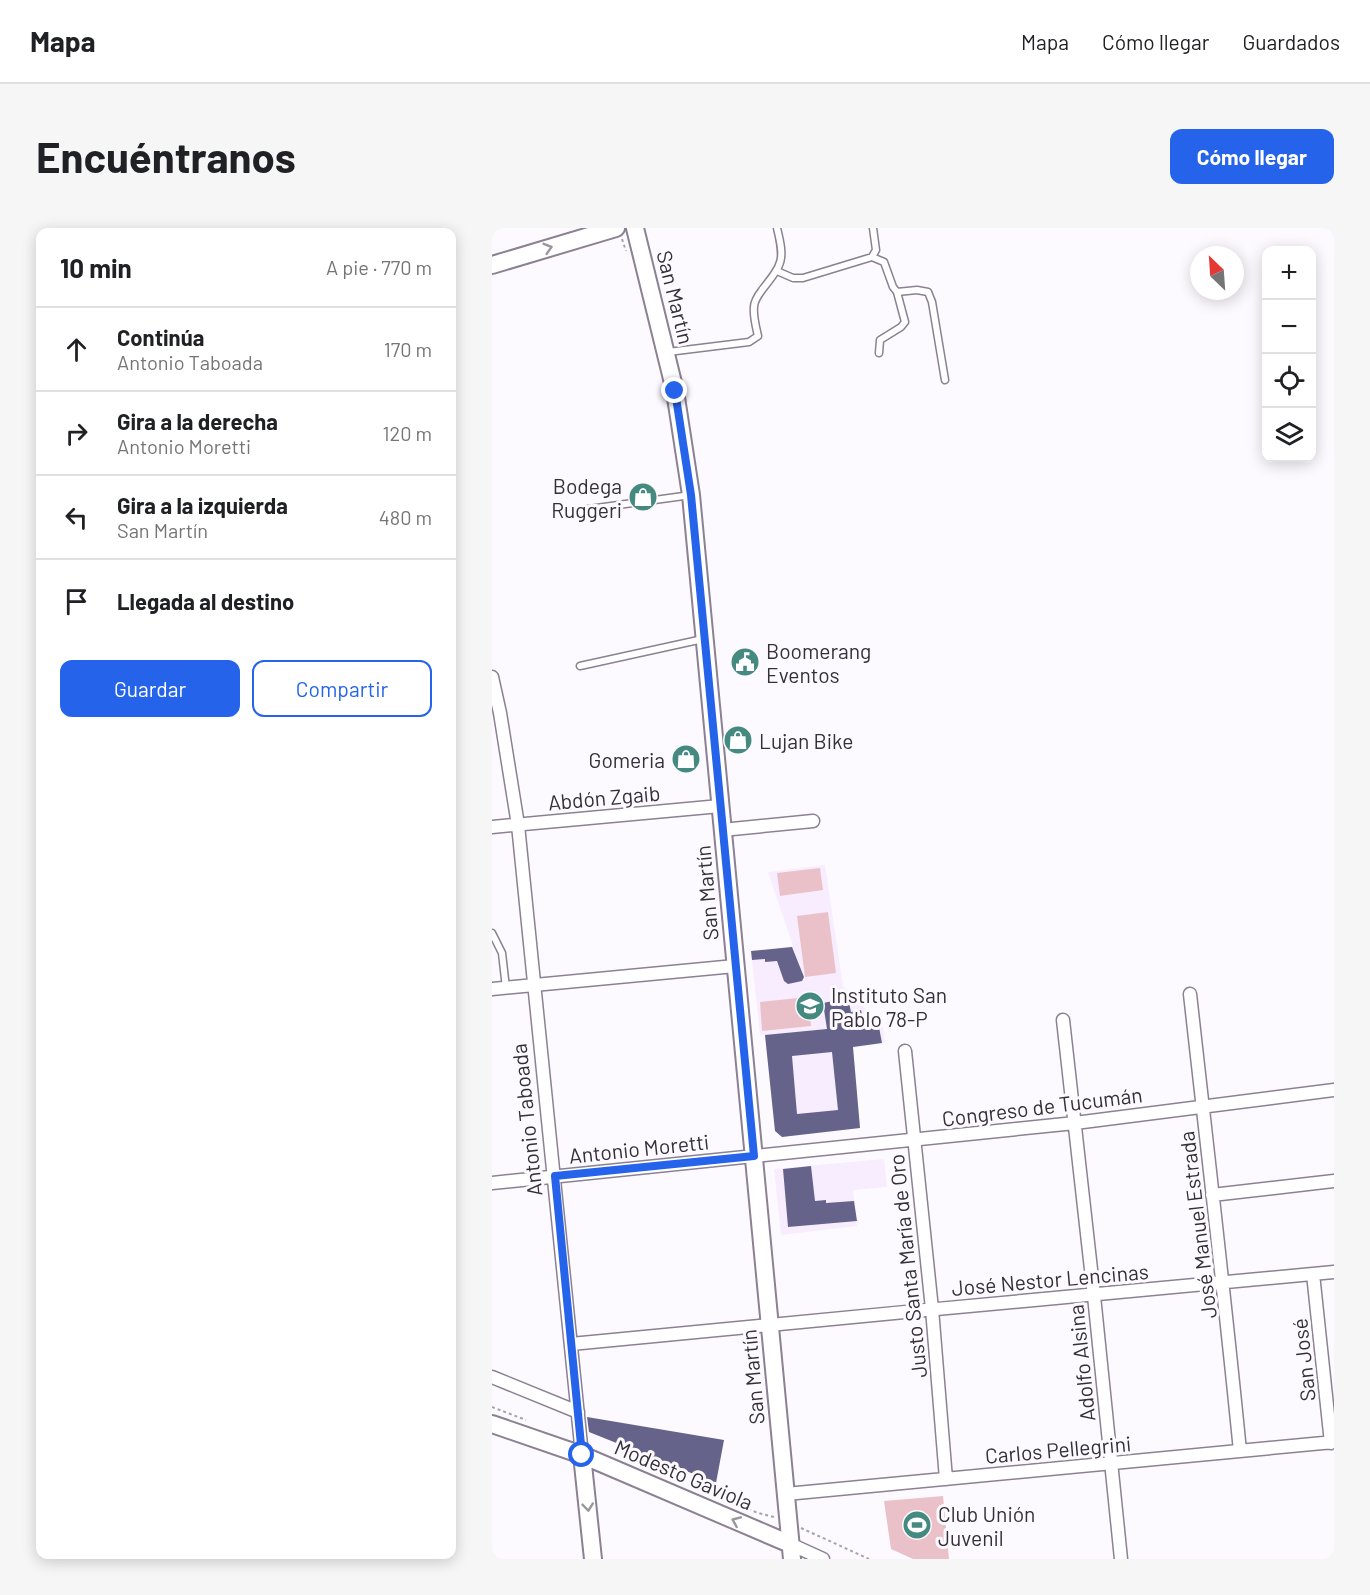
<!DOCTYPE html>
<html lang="es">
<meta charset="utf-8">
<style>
:root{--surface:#fff;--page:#f6f6f6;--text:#202124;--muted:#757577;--line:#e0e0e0;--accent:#2563eb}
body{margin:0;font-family:Barlow,sans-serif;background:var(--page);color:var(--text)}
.controls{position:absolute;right:18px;top:18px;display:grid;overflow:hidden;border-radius:12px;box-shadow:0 3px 15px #0003}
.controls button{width:54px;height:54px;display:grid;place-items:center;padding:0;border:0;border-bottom:2px solid var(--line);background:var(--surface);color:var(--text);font:30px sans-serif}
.compass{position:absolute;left:698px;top:18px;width:54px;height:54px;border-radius:50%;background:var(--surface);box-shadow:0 3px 15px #0003;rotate:335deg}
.stop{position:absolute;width:18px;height:18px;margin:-14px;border:4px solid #2563eb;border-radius:50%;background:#fff}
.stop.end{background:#2563eb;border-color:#fff;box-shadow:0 2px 6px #0008}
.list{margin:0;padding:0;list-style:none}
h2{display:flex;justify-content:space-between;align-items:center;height:78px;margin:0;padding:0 24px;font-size:26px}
h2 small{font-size:20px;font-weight:400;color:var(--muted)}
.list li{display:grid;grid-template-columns:39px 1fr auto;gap:18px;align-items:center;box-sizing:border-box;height:84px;padding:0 24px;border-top:2px solid var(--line)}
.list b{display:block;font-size:22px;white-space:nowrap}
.list p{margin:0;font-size:20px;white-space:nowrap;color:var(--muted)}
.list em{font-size:20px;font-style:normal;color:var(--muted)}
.actions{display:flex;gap:12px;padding:18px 24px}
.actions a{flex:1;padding:14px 0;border:2px solid var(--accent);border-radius:12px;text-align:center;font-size:21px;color:var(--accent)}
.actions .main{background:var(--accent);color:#fff}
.icon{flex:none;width:33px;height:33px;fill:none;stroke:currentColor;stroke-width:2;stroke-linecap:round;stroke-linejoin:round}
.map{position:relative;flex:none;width:842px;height:1331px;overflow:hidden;border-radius:12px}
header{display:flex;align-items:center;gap:36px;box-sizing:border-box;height:84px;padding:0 30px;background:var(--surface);border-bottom:2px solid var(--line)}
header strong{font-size:28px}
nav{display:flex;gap:33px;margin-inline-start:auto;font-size:21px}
.intro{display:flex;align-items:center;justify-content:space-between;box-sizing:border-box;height:144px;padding:0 36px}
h1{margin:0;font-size:42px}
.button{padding:15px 27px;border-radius:12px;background:var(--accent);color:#fff;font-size:21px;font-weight:700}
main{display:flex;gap:36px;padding:0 36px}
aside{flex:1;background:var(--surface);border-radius:12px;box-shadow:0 3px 15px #0003}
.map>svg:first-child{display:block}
.built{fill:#f7edfe}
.green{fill:#eac1c9}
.building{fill:#656389;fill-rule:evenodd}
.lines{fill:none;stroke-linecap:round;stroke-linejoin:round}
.lane-casing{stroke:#8c8093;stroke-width:9}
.street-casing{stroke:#8c8093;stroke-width:15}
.secondary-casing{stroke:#8c8093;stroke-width:20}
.path{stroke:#a7a2a9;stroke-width:2;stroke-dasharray:3 3;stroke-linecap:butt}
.lane{stroke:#fff;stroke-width:6}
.street{stroke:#fff;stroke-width:12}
.secondary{stroke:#fff;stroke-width:16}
.oneway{stroke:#9a979c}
.route{stroke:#2563eb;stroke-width:8}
.labels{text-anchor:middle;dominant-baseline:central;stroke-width:6;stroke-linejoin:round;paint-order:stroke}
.street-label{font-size:21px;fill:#352f38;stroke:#fdfaff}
.poi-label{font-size:21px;fill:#352f38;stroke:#fdfaff;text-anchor:start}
</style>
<header>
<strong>Mapa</strong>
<nav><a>Mapa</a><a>Cómo llegar</a><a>Guardados</a></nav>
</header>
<div class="intro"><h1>Encuéntranos</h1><a class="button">Cómo llegar</a></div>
<main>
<aside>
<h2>10 min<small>A pie · 770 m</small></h2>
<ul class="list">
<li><svg class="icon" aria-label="ahead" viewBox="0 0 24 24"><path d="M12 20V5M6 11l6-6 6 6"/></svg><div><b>Continúa</b><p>Antonio Taboada</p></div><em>170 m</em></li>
<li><svg class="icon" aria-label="right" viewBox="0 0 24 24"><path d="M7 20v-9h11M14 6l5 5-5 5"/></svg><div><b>Gira a la derecha</b><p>Antonio Moretti</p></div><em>120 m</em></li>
<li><svg class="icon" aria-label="left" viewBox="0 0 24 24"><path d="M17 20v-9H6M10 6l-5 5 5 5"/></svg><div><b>Gira a la izquierda</b><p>San Martín</p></div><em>480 m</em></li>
<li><svg class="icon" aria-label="arrive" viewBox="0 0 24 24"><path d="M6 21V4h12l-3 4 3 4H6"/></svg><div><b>Llegada al destino</b></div></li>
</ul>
<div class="actions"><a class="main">Guardar</a><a>Compartir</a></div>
</aside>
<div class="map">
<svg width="842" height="1331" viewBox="0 0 842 1331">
<rect width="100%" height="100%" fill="#fdfaff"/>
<!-- built -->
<path class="built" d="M333,637L351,758L391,798L393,815L361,820L368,900L290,909L283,903L273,807H268L259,723L301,718L276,644Z
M392,931L395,959L361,962L365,998L289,1007L282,941Z"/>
<!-- green -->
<path class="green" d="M328,640L331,662L288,668L285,645Z
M336,684L344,745L313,749L305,688Z
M316,769L319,798L270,803L268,774Z
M451,1268L457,1331H421L399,1321L392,1273Z"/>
<!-- building -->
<path class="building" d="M300,719L312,749L310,753L296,756L292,753L285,733L273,734V731L260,732L259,723Z
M356,770L359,784L369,782L372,796L386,794L390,815L361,819L368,900L290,909L283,903L273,807L335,801L331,775ZM340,824L346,882L305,886L300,828Z
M319,938L323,973L334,972V975L362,973L365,993L296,999L291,941Z
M95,1189L232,1212L224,1255L97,1204Z"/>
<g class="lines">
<!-- lane casing -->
<g class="lane-casing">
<path id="lane" d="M380,29L392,34L401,59L405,64L425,62L436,64L440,74L453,152
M285,43L301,50H311L380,29L384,22L381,0
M176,124L257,114L266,108C264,99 261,88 262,79C262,73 267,66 270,62C291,35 293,33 285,0
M387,125L388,112L409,99L413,94L405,64
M90,282L199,267
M88,438L211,411
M0,705L10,725L14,760"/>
</g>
<!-- street casing -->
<g class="street-casing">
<path id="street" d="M0,449L8,485L26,597L90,1227
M0,599L228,578
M230,602L321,593
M0,761L243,738
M698,766C715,918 733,1071 748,1223
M571,792L602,1068L629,1331
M413,823L440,1081L454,1251
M0,955L583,895L842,862
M720,967L842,953
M821,1046L839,1215
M79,1116C333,1090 588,1069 842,1044
M0,1149L86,1184
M294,1266L842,1214
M298,1316L331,1331"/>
</g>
<!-- secondary casing -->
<g class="secondary-casing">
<path id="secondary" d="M143,0L183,163L199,267L300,1331
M0,37L124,0
M0,1196L90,1227L298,1316
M90,1227L101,1331"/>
</g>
<!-- path -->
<path class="path" d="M130,11L134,23
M0,1179L34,1192
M206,1261L266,1285L282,1289
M309,1300L377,1331"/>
<!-- lane -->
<use href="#lane" class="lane"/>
<!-- street -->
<use href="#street" class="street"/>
<!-- secondary -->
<use href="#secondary" class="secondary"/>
</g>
<!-- one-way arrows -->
<defs><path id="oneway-chevron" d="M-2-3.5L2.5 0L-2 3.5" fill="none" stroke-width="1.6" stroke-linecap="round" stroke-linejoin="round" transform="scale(1.5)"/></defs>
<g class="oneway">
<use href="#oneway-chevron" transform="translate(56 20) rotate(-17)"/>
<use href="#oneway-chevron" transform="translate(96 1279) rotate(84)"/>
<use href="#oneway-chevron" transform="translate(244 1293) rotate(-157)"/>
</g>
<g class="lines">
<!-- route -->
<path class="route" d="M90,1227L63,948L262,928L199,267L183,163"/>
</g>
<!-- icons -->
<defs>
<g id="shop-disc" transform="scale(1.5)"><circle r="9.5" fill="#458a80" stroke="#fdfaff"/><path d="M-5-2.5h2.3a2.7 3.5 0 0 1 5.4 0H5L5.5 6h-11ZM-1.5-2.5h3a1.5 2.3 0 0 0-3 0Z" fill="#fff"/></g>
<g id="civic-disc" transform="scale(1.5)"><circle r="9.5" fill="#458a80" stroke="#fdfaff"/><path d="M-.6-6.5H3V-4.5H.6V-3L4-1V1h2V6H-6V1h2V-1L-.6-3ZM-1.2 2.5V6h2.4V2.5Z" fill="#fff"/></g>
<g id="school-disc" transform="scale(1.5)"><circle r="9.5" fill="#458a80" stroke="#fdfaff"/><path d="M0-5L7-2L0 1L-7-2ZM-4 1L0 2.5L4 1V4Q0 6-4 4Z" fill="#fff"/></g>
<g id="stadium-disc" transform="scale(1.5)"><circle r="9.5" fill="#458a80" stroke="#fdfaff"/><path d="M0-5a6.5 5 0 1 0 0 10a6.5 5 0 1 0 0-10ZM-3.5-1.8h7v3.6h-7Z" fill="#fff"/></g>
</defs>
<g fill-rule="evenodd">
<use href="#shop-disc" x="151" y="269"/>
<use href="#civic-disc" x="253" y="434"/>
<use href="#shop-disc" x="246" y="512"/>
<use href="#shop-disc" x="194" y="531"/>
<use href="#school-disc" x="318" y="778"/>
<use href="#stadium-disc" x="425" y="1297"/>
</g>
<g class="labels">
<!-- street labels -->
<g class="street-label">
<text transform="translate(184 69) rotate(76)">San Martín</text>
<text transform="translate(112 569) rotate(-5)">Abdón Zgaib</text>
<text transform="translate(214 665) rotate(-95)">San Martín</text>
<text transform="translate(550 878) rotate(-7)">Congreso de Tucumán</text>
<text transform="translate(34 892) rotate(-96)">Antonio Taboada</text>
<text transform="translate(147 920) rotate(-6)">Antonio Moretti</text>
<text transform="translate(705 997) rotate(-97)">José Manuel Estrada</text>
<text transform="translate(415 1038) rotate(-96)">Justo Santa María de Oro</text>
<text transform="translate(558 1051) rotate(-5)">José Nestor Lencinas</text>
<text transform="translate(811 1132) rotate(-96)">San José</text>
<text transform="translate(589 1135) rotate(-96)">Adolfo Alsina</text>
<text transform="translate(260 1149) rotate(-95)">San Martín</text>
<text transform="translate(566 1221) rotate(-5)">Carlos Pellegrini</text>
<text transform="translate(192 1246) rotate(23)">Modesto Gaviola</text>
</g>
<!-- poi labels -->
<g class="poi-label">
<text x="130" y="257" text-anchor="end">Bodega<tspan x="130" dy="24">Ruggeri</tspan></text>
<text x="274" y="422">Boomerang<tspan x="274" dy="24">Eventos</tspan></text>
<text x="267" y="512">Lujan Bike</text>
<text x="173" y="531" text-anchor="end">Gomeria</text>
<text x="339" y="766">Instituto San<tspan x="339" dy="24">Pablo 78-P</tspan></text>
<text x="446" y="1285">Club Unión<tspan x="446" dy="24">Juvenil</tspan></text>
</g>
</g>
</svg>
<div class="controls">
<button>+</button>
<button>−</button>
<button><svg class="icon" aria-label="locate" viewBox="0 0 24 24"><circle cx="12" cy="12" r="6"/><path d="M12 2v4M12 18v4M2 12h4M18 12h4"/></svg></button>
<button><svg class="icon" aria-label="layers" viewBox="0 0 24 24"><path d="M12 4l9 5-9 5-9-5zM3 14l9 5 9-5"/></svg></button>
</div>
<svg class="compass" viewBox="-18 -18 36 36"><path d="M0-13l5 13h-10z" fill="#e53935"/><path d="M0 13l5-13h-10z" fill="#757577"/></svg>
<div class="stop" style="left:90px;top:1227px"></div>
<div class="stop end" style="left:183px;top:163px"></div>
</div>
</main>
